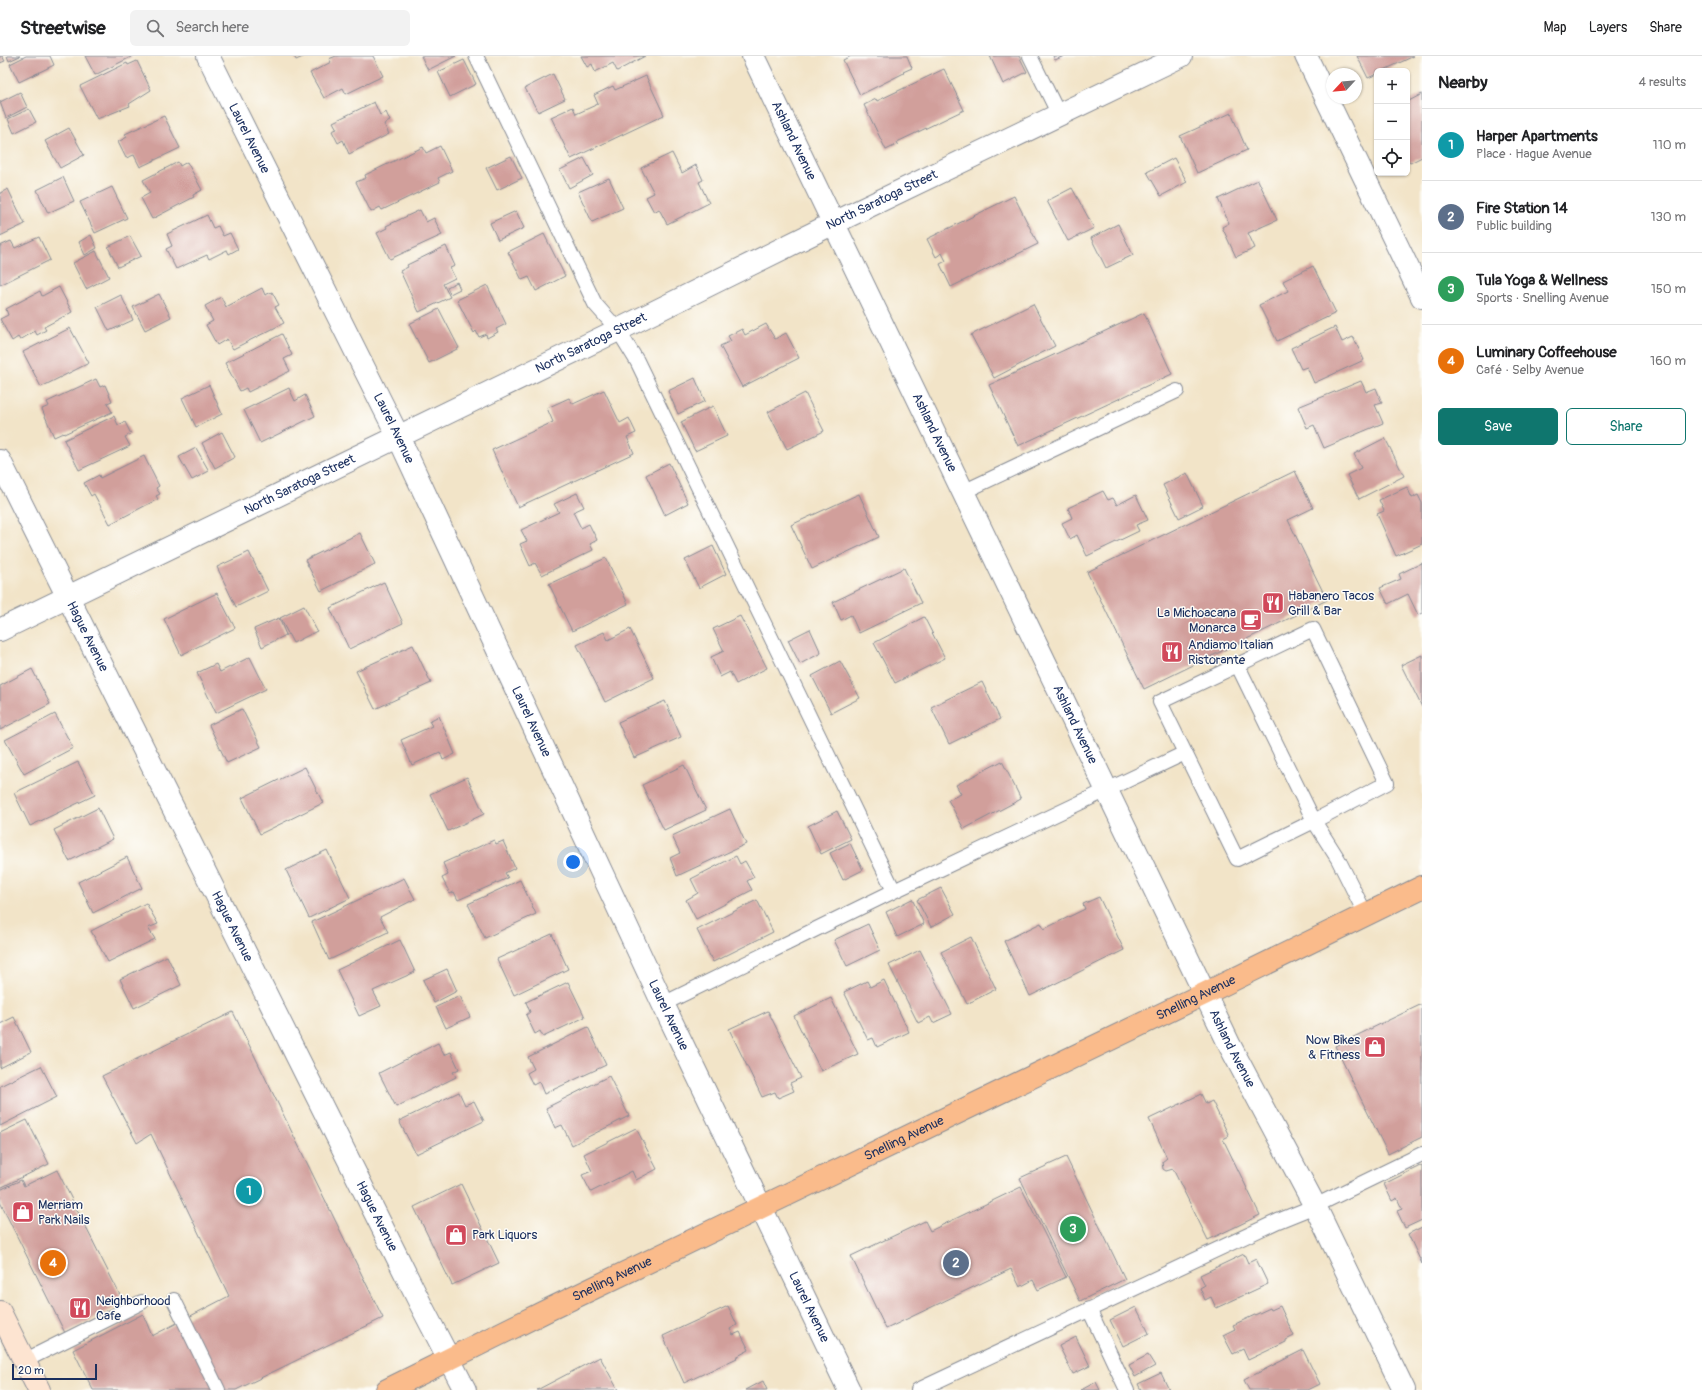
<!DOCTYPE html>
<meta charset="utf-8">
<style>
:root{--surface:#fff;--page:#f2f2f2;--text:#202124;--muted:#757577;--line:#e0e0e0;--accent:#0f766e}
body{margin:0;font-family:Pangolin,sans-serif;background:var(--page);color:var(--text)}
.controls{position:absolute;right:12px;top:12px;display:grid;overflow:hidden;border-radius:6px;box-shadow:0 1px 3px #0004}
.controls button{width:36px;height:36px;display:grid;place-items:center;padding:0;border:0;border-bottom:1px solid var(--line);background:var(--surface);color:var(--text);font:20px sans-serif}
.compass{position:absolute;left:1326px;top:12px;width:36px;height:36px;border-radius:50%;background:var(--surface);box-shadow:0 1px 3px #0004;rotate:244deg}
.scale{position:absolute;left:12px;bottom:10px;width:85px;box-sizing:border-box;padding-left:4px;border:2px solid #1b2f5e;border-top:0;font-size:11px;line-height:14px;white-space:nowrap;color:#1b2f5e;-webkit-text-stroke:3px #fdfcf7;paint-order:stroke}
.you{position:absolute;left:573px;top:806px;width:14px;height:14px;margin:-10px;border:3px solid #fff;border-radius:50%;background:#1a73e8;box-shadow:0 0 0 6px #1a73e833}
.badge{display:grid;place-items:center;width:26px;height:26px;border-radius:50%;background:var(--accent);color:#fff;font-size:13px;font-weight:700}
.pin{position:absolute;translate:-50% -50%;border:2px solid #fff;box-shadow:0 1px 4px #0006}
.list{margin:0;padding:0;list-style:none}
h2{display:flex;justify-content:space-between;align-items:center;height:52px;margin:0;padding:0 16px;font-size:17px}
h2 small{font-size:13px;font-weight:400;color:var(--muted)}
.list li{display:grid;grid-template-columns:26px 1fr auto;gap:12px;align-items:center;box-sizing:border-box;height:72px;padding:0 16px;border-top:1px solid var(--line)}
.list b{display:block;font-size:15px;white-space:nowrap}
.list p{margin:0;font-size:13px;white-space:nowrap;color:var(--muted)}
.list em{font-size:13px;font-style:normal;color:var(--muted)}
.actions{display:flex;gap:8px;padding:12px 16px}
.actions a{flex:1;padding:9px 0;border:1px solid var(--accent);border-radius:6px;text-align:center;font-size:14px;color:var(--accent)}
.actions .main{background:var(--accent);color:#fff}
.icon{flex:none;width:22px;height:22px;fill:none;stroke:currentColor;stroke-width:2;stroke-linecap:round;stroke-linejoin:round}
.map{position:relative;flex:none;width:1422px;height:1334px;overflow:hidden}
header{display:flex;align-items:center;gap:24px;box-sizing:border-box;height:56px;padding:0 20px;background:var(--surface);border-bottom:1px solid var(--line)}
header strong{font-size:19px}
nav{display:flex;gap:22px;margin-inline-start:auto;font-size:14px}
.search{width:280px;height:36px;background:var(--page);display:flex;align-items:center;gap:10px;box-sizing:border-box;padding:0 14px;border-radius:6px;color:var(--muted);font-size:15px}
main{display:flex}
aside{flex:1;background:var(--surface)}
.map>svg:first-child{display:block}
.building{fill:#d19f9b}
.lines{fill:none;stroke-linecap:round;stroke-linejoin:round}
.lane-casing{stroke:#868a93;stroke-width:16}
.street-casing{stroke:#868a93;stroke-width:24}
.secondary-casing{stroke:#868a93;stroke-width:24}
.primary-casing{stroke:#868a93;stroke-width:24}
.lane{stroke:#fff;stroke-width:14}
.street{stroke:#fff;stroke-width:22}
.secondary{stroke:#fde4d1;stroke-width:22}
.primary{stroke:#fabb8b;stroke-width:22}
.labels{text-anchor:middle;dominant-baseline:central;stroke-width:3;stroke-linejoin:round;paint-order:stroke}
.street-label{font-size:13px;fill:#1b2f5e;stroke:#fdfcf7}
.poi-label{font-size:13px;fill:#1b2f5e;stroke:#fdfcf7;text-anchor:start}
</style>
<header>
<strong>Streetwise</strong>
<div class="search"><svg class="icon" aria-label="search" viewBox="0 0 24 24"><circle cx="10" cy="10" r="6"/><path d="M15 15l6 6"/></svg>Search here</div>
<nav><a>Map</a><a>Layers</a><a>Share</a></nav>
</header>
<main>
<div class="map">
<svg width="1422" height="1334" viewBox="0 0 1422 1334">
<rect width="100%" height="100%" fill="#fdfcf7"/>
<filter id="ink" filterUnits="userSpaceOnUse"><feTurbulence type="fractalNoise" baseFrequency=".025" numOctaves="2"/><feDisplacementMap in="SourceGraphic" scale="8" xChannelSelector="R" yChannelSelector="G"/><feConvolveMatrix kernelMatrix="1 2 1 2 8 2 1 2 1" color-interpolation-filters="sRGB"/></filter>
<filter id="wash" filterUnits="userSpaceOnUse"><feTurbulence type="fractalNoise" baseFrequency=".012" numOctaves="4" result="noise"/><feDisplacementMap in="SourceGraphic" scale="16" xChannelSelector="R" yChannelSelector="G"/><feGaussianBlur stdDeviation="0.9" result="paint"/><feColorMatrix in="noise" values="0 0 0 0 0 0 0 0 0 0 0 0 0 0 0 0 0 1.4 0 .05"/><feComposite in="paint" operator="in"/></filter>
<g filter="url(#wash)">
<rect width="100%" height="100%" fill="#f2e4c8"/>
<g id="blocks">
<!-- building -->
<path class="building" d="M0,0H2L5,5L0,7Z
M7,0H20L9,5Z
M26,0H50L54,9L19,26L10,8Z
M85,0H133L95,19Z
M294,0H305L296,4Z
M336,0H373L383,20L346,38L343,32L324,42L310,17L331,6L329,3Z
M421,0H456L428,14Z
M581,0H645L617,15L613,7L595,16L592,8L587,11Z
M851,0H907L912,12L903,16L904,17L860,39L843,4Z
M990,0H1019L1027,16L1003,28Z
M1053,0H1064L1055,4Z
M1357,0H1414L1382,15H1377V18L1368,22Z
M464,4L476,28L450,41L438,16Z
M137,5L151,34L129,48L130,50L97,63L80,30L127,7L128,9Z
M944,13L964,54L897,86L898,88L886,94L864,49L876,43L877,45Z
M553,18L565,43L538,56L525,32Z
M646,20L664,59L571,103L551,61L573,51L576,58L598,48L594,39L613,30L615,34Z
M20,36L27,51L6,62L0,46Z
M1422,38V101L1410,107L1407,102V46Z
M374,46L380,59L386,56L390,65L384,68L389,78L349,98L343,84L338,87L332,75L337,73L333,66Z
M29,53L36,66L14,77L8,63Z
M1231,57L1247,94L1197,117L1180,80Z
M164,60L180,92L140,111L134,99L126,102L118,86L127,81L125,78Z
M69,72L84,99L60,112L45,85Z
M440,90L452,115L438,122L440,126L382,154L380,151L371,156L356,126L366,122L365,119L423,91L426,97Z
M672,97L682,117L696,109L703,124L699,126L709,147L667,168L659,153L654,156L646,141L654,137L641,112Z
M511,100L522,122L497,134L486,112Z
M584,102L593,119L569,132L560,114Z
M1174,102L1187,126L1161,140L1147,116Z
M178,106L180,110L187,106L202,134L193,139L194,141L152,163L141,142L150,137L143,124Z
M63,121L74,145L48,157L37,134Z
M609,122L623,152L592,166L578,136Z
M1258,124L1277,164L1248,177L1255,192L1236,201L1222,171L1229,167L1218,143Z
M112,131L127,162L95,177L80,146Z
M1072,132L1094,172L1068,185L1047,145Z
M8,133L25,168L0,180V137Z
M1014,140L1038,188L951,231L940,208L946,205L942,197L936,201L927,183Z
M420,154L426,166L434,162L442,179L390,203L377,177L387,172L386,170Z
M516,155L524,172L498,184L490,167Z
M207,159L213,172L218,170L223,180L230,177L238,193L229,198L227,194L209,203L207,199L176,213L166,193L172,190L167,178Z
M1118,168L1133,199L1106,212L1091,182Z
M544,178L565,220L536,235L529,221L522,224L508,196Z
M91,179L97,192L85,199L79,186Z
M130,180L141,200L118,211L108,191Z
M39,181L50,204L0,229V190L11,185L15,192Z
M446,190L455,210L450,212L455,222L443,228L450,241L419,256L400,215L408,211L407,209Z
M96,195L109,221L86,233L73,207Z
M1313,210L1336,257L1277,285L1259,249L1288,235L1283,225Z
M457,226L460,233L450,238L447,231Z
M487,229L506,268L496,273L498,276L487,282L486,278L479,281L476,275L474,277L457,244Z
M59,231L72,256L44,271L46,274L37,279L35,275L20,284L18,281L12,285L0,263L8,259L6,253L40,235L42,240Z
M262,232L265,239L272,236L279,249L275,251L284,267L233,293L227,283L217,289L206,269L213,265L205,250L221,241L226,251Z
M159,238L171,261L145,274L133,251Z
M121,239L133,264L109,275L97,251Z
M1033,248L1055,290L994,322L971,279Z
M439,253L459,292L429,307L409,268Z
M1144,257L1172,318L1018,390L989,329Z
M766,268L775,283L786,277L799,302L742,331L720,290L731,285L728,280L742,273L745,279Z
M1335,271L1342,286L1353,281L1364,304L1314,327L1307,311L1301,313L1291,292Z
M70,272L89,307L41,331L23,296Z
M282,278L292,299L284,303L290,315L248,336L246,332L240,335L225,307Z
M695,322L705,345L678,358L668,335Z
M96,323L100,331L105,329L112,345L107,347L112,356L64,378L63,377L54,381L42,353L49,350L47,346Z
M1361,325L1366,336L1376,332L1382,347L1375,349L1383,367L1324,392L1314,369L1307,372L1298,351Z
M209,329L222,358L196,371L182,342Z
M289,332L295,345L305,339L315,360L260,387L244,354Z
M604,334L620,367L629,362L636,377L627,381L634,397L518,451L492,394L553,366L547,352L569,342L573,348Z
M805,337L824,375L787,393L768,356Z
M713,350L727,380L695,395L681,366Z
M114,360L118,369L125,366L131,378L125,381L130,390L79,414L64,384Z
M222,376L235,401L215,412L202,387Z
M1385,382L1404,420L1359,443L1347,419L1361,412L1354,398Z
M196,392L209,415L192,424L179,401Z
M144,400L159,430L156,432L160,438L156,440L158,443L110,468L94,438L91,440L84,427L99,419L100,422Z
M669,407L688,447L665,459L646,419Z
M1295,415L1313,452L1288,464L1327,544L1144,633L1087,516Z
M1187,417L1203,450L1179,462L1163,429Z
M1407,431L1412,442L1418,439L1422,447V488L1396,500L1377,458L1384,455L1379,444Z
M1103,435L1108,444L1113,442L1117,449L1136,439L1148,464L1136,469L1139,475L1087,500L1077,479L1070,483L1062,467L1072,462L1068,452Z
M577,437L584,451L573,456L581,472L589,468L597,484L590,488L593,494L542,519L535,507L530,510L520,488L527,485L521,474L559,456L554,448Z
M859,438L879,481L812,513L791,469Z
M360,477L375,508L321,535L305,504Z
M713,490L726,518L699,532L685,504Z
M249,496L268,535L236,551L217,511Z
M606,502L628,548L572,575L549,528Z
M1422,507V557L1418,559L1408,538L1388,548L1380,532L1401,523L1399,518Z
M904,512L921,547L859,577L851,559L841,564L833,546Z
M384,526L403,567L349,593L330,552Z
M217,537L235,572L181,599L164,563Z
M304,550L317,575L293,587L280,562Z
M740,560L767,612L736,628L730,616L720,621L711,601L724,595L713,573Z
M924,561L945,602L895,627L874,587Z
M279,562L286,579L262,591L254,573Z
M630,573L654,622L605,646L577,589L604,576L608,584Z
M810,573L821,597L800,608L788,584Z
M413,589L431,627L375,653L356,615Z
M1422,599V651L1401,609Z
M250,601L266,633L216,657L197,617L216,608L220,616Z
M840,605L860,642L831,657L812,620Z
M32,613L50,648L0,674V630Z
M982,626L1000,663L949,688L931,651Z
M665,645L681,681L634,702L618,666Z
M242,653L261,691L227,707L209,669Z
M55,658L73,692L24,718L5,684Z
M439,660L455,698L443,704L440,696L412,709L401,684L432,670L429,665Z
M1002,705L1021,743L964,773L948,744L961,738L956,729Z
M78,706L95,739L30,770L14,737Z
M684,709L706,754L664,774L642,729Z
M305,711L323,747L260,778L242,742Z
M467,721L484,758L448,775L430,738Z
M98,752L113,783L69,805L54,774Z
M730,753L746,788L677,820L670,802L680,797L672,780Z
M837,755L851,783L821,798L808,770Z
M494,784L496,788L503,785L515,812L505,817L508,822L458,844L454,836L450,838L442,822L448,819L443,807Z
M850,787L863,814L843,824L830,797Z
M327,794L350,842L309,862L286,814Z
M736,800L740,808L745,805L754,821L747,825L752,834L696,863L686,844L698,837L691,823Z
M127,801L142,832L93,857L78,826Z
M404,822L415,843L380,861L388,876L329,904L312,866Z
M520,824L536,858L485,882L468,848Z
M941,832L955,858L931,871L917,844Z
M1099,841L1124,894L1030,940L1004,885L1041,867L1044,873L1085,853L1083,848Z
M912,843L924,868L897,881L886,856Z
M757,844L773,876L713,906L697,874Z
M146,847L158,868L148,872L155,883L108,906L91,875Z
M868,868L880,894L847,910L834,884Z
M552,878L568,913L514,939L497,903Z
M971,881L996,933L967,948L941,896Z
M400,884L415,916L373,935L381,950L359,960L337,914Z
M920,894L952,958L933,967L930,961L918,967L889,909Z
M167,900L181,929L134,952L120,923Z
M447,913L457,935L434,947L423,924Z
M884,924L909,976L877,991L873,982L868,984L844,936L867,925L870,931Z
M568,926L585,961L543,981L540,975L535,978L526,959L530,956L526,946Z
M460,940L470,961L446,972L436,951Z
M831,942L858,998L821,1015L794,960Z
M1422,948V1081L1388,1098L1335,990Z
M768,955L801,1022L790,1027L794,1035L778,1042L775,1036L762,1041L729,973Z
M233,956L383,1262L236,1334H93L73,1294L143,1258L152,1280L229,1240L151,1078L137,1087L102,1020Z
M14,961L31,996L0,1012V968Z
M588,971L606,1009L544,1038L539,1026L533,1029L527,1017L534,1013L528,1001Z
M438,987L444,999L451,996L459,1013L453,1016L456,1021L396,1051L379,1017Z
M41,1010L57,1041L0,1070V1030Z
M609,1020L629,1060L572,1089L562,1069L555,1072L546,1052Z
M459,1036L465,1049L474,1045L484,1065L416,1098L399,1065Z
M1201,1038L1206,1048L1212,1045L1229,1080L1223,1083L1260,1159L1208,1184L1173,1113L1166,1115L1163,1113L1162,1106L1167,1102L1149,1063Z
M27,1064L49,1108L0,1132V1077Z
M636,1072L657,1113L636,1124L632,1115L591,1136L582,1119L592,1115L584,1098Z
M1066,1101L1125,1223L1080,1245L1020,1122Z
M1422,1109V1164L1405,1172L1397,1155L1402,1153L1397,1142L1392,1145L1384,1128Z
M57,1114L124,1247L65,1277L0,1146V1134L21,1124L24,1130Z
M461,1128L499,1207L452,1229L414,1151Z
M1021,1131L1066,1221L1038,1234L1033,1224L1020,1231L1011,1213L886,1273L851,1200L925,1165L930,1175Z
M1422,1171V1208L1408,1178Z
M1244,1198L1248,1207L1256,1203L1268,1228L1216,1252L1211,1241L1205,1244L1200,1232L1205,1229L1200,1219Z
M728,1250L737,1269L730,1273L733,1279L740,1276L749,1294L736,1301L737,1302L684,1327L663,1280Z
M1280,1250L1294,1280L1286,1284V1286L1248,1304L1243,1293L1233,1298L1223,1279L1235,1273L1233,1269L1270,1252L1271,1254Z
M1136,1251L1149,1277L1123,1290L1110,1264Z
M1076,1281L1090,1310L1073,1318L1059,1290Z
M1303,1294L1320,1328L1308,1334H1249L1244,1324Z
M1148,1299L1155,1310L1135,1321L1129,1309Z
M600,1301L618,1334H537Z
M1161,1317L1169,1334H1141L1138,1328Z
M763,1325L767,1334H746Z
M1096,1326L1100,1334H1081Z"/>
</g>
</g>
<g filter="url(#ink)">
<use href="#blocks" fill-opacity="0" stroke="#868a93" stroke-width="1"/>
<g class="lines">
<!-- lane casing -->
<g class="lane-casing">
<path id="lane" d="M476,0L595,248L618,274L637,305L894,835
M1030,0L1059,59
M963,436L1177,335
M1237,608L1314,765L1387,727L1313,573L1160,646L1237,803L1314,765L1338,803L1366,859
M663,948L894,835L1185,697
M174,1244L218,1334
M1089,1253L1127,1334
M24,1305L142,1246
M918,1334L1278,1165L1315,1150L1422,1098"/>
</g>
<!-- street casing -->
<g class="street-casing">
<g id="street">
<path id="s1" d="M208,0L398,380L663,948L849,1334"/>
<path id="s2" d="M753,0L1230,990L1315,1150L1404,1334"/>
<path d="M1306,0L1422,241"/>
<path id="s3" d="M0,405L422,1251L465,1334"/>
<path id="s4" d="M0,574L618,274L834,167L1181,0"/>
</g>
</g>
<!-- secondary casing -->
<g class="secondary-casing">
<path id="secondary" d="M0,1256L39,1334"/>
</g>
<!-- primary casing -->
<g class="primary-casing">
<g id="primary">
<path id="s5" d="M387,1334L550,1253L1206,937L1422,831"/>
</g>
</g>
<!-- lane -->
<use href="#lane" class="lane"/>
<!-- street -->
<use href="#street" class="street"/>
<!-- secondary -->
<use href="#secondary" class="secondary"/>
<!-- primary -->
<use href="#primary" class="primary"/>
</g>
</g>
<!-- icons -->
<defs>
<g id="restaurant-square" transform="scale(1.15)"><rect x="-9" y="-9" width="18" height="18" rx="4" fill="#d1495b" stroke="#fdfcf7"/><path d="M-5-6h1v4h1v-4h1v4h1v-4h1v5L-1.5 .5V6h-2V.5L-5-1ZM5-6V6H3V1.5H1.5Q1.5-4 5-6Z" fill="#fff"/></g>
<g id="cafe-square" transform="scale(1.15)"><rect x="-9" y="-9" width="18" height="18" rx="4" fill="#d1495b" stroke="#fdfcf7"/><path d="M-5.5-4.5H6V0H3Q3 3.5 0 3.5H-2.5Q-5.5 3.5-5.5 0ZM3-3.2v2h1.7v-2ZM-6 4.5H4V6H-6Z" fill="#fff"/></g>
<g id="shop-square" transform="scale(1.15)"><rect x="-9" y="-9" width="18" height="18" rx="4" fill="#d1495b" stroke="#fdfcf7"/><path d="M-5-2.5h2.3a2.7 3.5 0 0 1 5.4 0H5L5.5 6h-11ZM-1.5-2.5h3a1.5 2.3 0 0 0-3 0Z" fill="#fff"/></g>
</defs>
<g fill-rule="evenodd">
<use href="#restaurant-square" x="1273" y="547"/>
<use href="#cafe-square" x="1251" y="564"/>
<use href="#restaurant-square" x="1172" y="596"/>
<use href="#shop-square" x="1375" y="991"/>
<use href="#shop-square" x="23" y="1156"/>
<use href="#shop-square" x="456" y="1179"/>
<use href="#restaurant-square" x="80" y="1252"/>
</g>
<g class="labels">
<!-- street labels -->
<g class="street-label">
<text stroke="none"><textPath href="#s1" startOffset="92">Laurel Avenue</textPath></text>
<text stroke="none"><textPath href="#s2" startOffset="94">Ashland Avenue</textPath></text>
<text stroke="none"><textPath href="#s4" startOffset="981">North Saratoga Street</textPath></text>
<text stroke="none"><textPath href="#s4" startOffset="657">North Saratoga Street</textPath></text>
<text stroke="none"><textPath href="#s1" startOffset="416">Laurel Avenue</textPath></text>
<text stroke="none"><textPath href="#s2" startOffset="418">Ashland Avenue</textPath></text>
<text stroke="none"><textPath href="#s4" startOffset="333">North Saratoga Street</textPath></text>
<text stroke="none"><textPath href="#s3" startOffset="196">Hague Avenue</textPath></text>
<text stroke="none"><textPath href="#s1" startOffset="740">Laurel Avenue</textPath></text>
<text stroke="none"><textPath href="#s2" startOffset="742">Ashland Avenue</textPath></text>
<text stroke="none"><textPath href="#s3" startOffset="520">Hague Avenue</textPath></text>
<text stroke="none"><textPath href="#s5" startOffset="899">Snelling Avenue</textPath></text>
<text stroke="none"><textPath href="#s1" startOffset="1064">Laurel Avenue</textPath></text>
<text stroke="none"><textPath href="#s2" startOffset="1102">Ashland Avenue</textPath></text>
<text stroke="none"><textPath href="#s5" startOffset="575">Snelling Avenue</textPath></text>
<text stroke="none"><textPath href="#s3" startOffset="844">Hague Avenue</textPath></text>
<text stroke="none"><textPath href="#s5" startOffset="251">Snelling Avenue</textPath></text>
<text stroke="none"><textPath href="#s1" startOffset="1388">Laurel Avenue</textPath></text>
</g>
<!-- poi labels -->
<g class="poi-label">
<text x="1288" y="540">Habanero Tacos<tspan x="1288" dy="15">Grill &amp; Bar</tspan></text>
<text x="1236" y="557" text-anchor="end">La Michoacana<tspan x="1236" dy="15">Monarca</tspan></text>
<text x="1188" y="589">Andiamo Italian<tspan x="1188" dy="15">Ristorante</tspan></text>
<text x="1360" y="984" text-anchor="end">Now Bikes<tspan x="1360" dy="15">&amp; Fitness</tspan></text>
<text x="38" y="1149">Merriam<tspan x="38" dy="15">Park Nails</tspan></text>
<text x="472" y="1179">Park Liquors</text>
<text x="96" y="1245">Neighborhood<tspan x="96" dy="15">Cafe</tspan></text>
</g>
</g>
</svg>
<div class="controls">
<button>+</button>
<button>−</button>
<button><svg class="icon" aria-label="locate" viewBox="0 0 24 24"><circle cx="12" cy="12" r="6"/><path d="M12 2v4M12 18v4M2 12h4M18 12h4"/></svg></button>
</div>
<svg class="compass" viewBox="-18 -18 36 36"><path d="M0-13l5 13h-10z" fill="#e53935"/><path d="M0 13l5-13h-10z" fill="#757577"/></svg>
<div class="scale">20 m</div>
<div class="you"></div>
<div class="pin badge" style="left:249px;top:1135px;background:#0f9aa8">1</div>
<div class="pin badge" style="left:956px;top:1207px;background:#5c6f8a">2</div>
<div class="pin badge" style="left:1073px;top:1173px;background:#2e9e5b">3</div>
<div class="pin badge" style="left:53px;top:1207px;background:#e8710a">4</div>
</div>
<aside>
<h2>Nearby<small>4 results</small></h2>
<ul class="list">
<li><span class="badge" style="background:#0f9aa8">1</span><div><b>Harper Apartments</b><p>Place · Hague Avenue</p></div><em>110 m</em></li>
<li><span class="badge" style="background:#5c6f8a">2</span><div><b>Fire Station 14</b><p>Public building</p></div><em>130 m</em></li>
<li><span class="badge" style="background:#2e9e5b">3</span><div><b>Tula Yoga &amp; Wellness</b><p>Sports · Snelling Avenue</p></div><em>150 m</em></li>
<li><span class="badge" style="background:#e8710a">4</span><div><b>Luminary Coffeehouse</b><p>Café · Selby Avenue</p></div><em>160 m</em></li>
</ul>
<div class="actions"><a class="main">Save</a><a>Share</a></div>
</aside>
</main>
